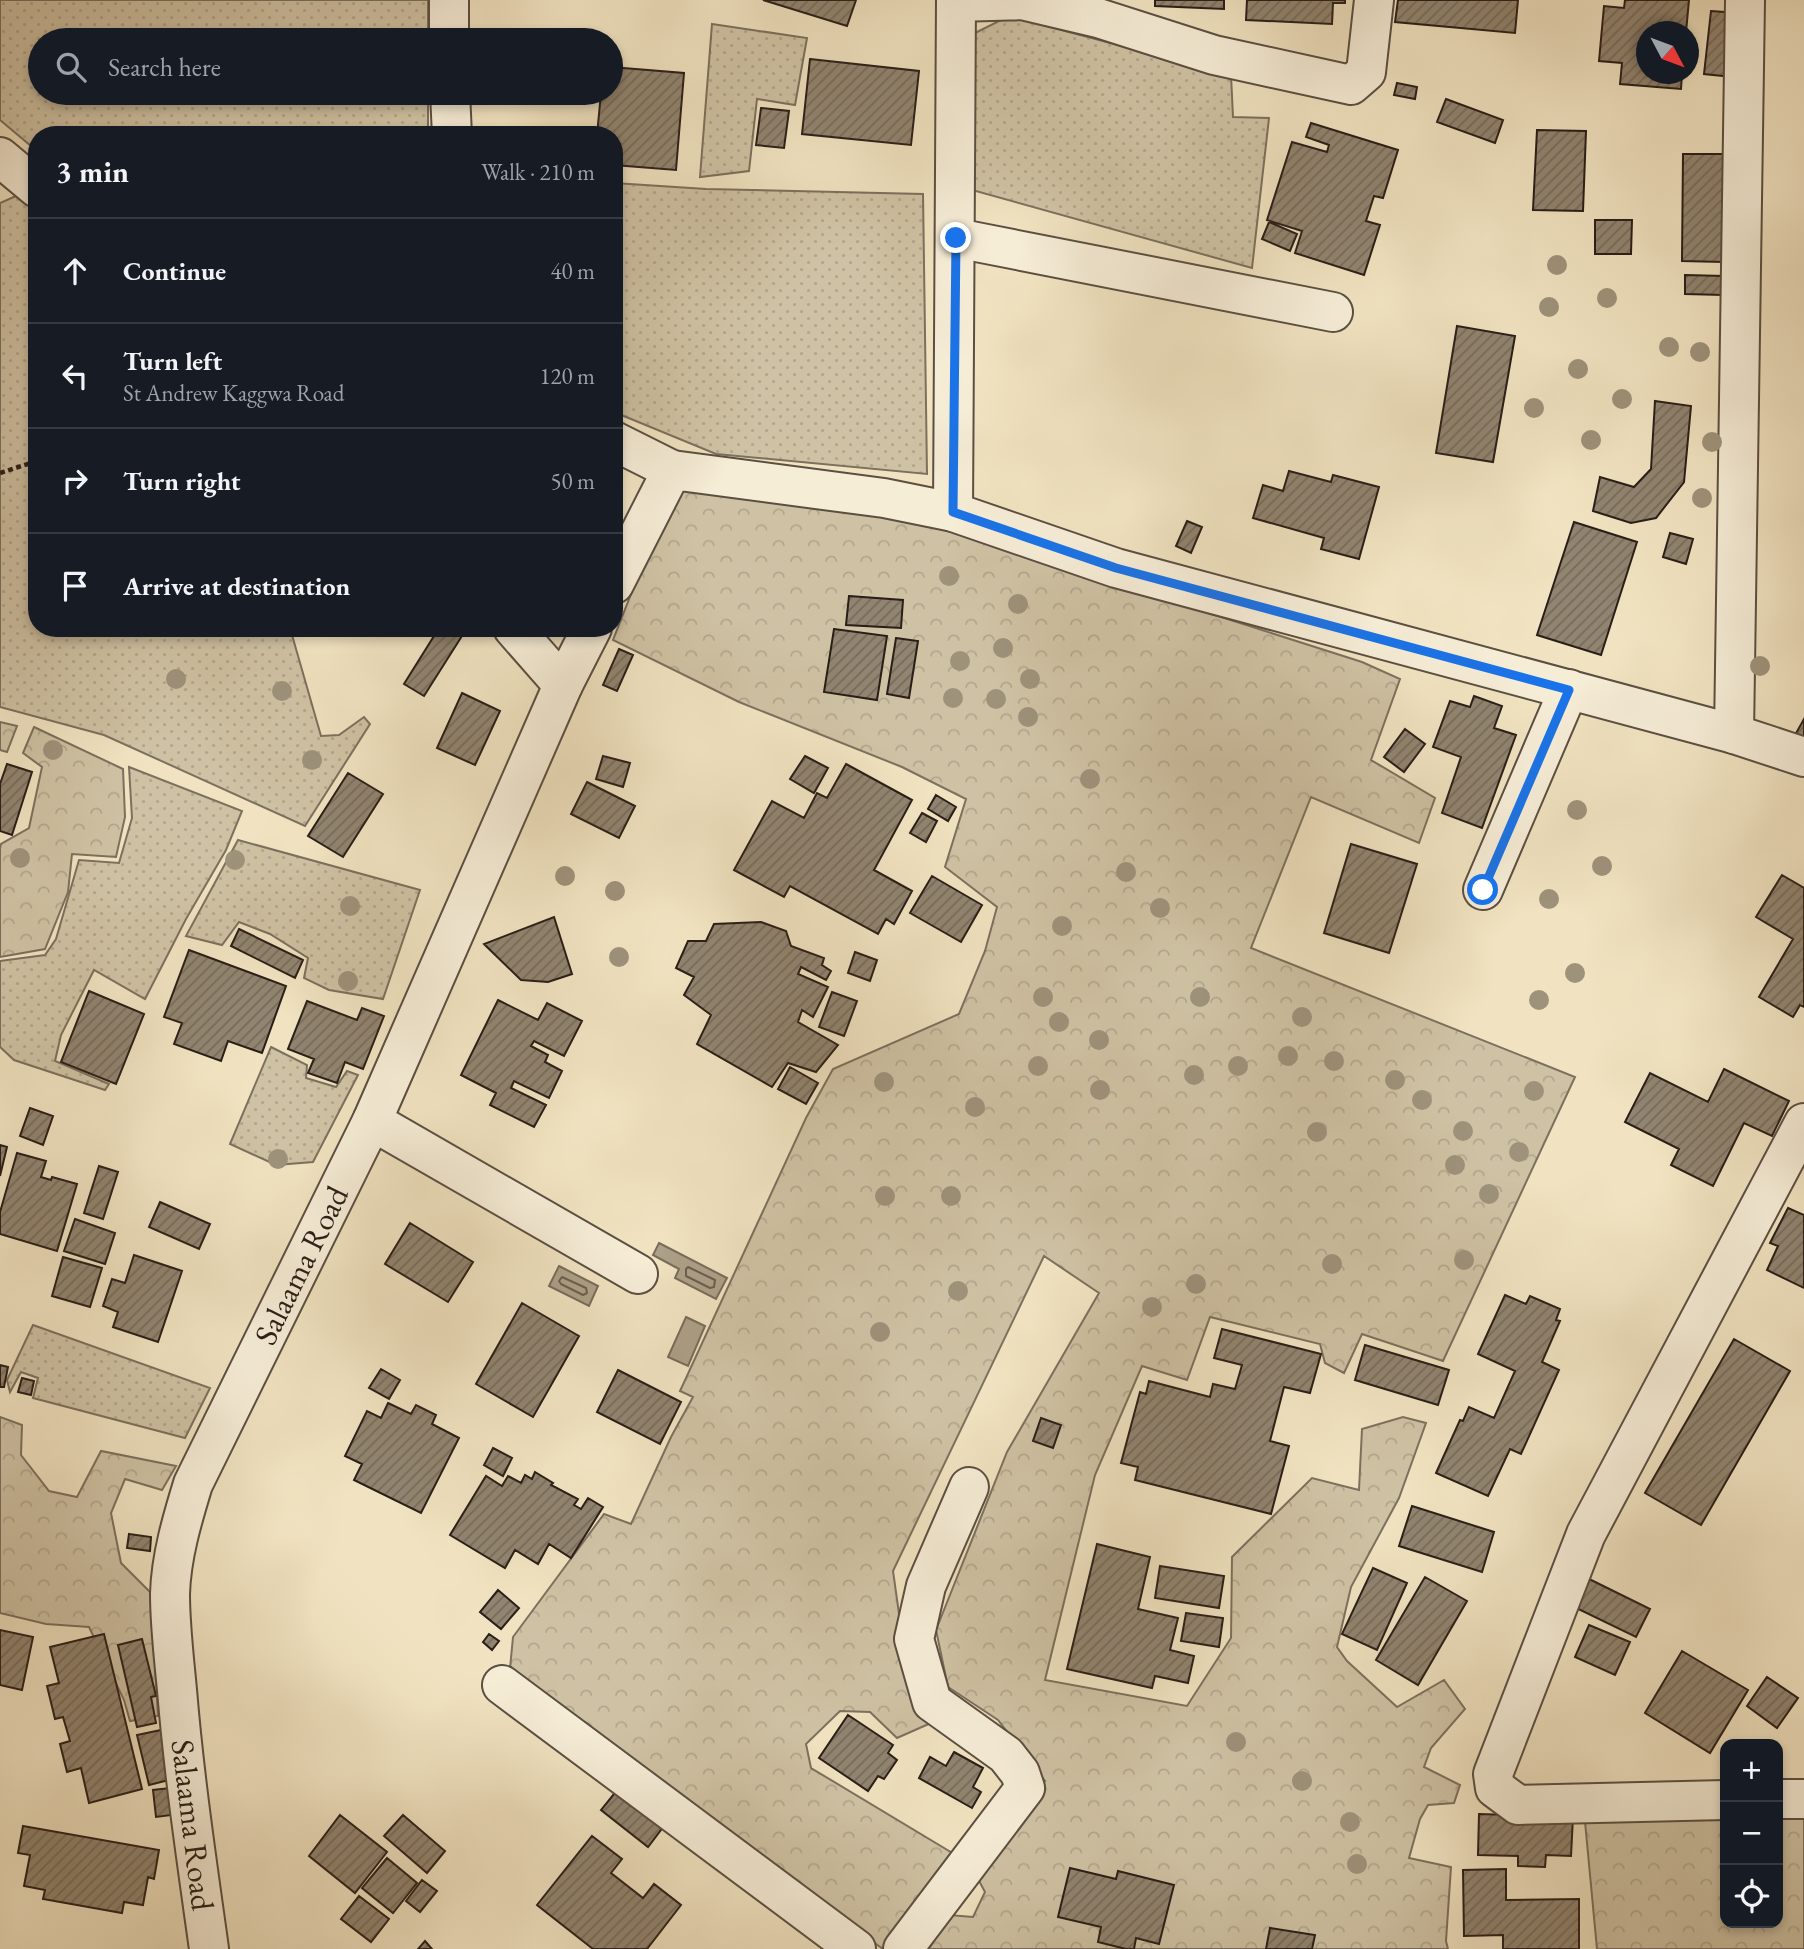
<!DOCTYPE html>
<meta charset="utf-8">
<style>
:root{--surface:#171b24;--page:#242831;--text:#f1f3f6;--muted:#9ea1a6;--line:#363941}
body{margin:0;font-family:"EB Garamond",serif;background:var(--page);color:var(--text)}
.controls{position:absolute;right:21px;bottom:21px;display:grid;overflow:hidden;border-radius:14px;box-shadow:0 4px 10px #0003}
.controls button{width:63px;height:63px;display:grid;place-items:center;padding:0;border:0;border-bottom:2px solid var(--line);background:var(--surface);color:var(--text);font:35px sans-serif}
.compass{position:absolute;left:1636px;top:21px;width:63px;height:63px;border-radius:50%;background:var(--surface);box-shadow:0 4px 10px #0003;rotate:131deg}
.stop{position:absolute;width:21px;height:21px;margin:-16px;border:5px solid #1a73e8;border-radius:50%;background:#fff}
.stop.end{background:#1a73e8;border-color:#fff;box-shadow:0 2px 7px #0008}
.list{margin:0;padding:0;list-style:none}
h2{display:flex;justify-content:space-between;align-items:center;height:91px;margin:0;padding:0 28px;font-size:30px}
h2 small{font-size:23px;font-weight:400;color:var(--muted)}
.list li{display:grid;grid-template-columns:46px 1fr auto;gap:21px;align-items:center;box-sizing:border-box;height:105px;padding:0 28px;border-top:2px solid var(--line)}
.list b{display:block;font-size:26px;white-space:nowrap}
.list p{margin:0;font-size:23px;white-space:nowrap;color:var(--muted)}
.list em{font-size:23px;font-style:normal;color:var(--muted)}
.icon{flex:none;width:38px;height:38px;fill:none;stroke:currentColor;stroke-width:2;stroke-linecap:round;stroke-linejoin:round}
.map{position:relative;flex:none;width:1804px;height:1949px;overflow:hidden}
.search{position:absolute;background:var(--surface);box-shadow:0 4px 10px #0003;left:28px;top:28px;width:595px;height:77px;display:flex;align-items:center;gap:18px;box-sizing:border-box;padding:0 24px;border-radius:38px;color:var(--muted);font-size:26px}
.panel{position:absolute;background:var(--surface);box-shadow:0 4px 10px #0003;left:28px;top:126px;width:595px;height:511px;border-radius:28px}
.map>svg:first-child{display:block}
.grass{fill:url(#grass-dots);stroke:#7c705e;stroke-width:2}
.forest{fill:url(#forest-crowns);stroke:#7c705e;stroke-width:2}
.water{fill:#ada088;stroke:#786c5b;stroke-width:2}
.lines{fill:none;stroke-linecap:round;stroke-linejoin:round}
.shore{stroke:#6b5f50;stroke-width:2}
.building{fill:url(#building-hatch);stroke:#291e18;stroke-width:2}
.minor-casing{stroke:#5b4f42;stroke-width:42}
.path{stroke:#291e18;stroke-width:4.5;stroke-dasharray:5 3.5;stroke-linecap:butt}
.minor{stroke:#f6edd7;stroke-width:38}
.tree{fill:#9e927b}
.route{stroke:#1a73e8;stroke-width:9}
.labels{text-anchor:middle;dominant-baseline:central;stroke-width:5;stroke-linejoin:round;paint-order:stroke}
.street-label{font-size:32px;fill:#291e18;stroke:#f6edd7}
</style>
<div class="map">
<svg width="1804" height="1949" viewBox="0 0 1804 1949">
<defs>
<pattern id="grass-dots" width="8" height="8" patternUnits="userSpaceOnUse" patternTransform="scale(1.75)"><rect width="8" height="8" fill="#cfc2a4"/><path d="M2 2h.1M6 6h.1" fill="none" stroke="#b2a68c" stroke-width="1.8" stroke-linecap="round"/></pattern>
<pattern id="forest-crowns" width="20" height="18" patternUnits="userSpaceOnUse" patternTransform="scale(1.75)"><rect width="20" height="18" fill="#cfc2a4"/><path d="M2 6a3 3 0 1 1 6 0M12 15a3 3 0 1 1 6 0" fill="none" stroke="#b2a68c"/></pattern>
<pattern id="building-hatch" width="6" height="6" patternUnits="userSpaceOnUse" patternTransform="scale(1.75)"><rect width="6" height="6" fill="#918470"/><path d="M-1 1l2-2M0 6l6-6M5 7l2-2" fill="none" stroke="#766b5b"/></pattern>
</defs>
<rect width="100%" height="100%" fill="#f1e3c1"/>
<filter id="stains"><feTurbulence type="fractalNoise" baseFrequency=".00286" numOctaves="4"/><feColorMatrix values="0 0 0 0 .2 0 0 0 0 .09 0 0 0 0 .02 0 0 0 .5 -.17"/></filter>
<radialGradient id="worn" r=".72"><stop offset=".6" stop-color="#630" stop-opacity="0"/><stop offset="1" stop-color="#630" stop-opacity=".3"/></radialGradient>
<!-- grass -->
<path class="grass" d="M0,0H428V40H40V93H428V135H37V151L0,120Z
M1009,16L1231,75L1233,117L1269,118L1252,268L965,188L969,36Z
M712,24L807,38L795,105L757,99L749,171L700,177Z
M614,183L706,189L923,194L927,474L716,454L614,412Z
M16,196L37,212V628H290L321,736L339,735L364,717L370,724L305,826L104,735L0,707V203Z
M129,767L242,811L226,850L186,919L145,999L94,970L61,1035L55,1061L109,1084L105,1090L14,1060L0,1047V961L45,955L56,939L79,860L119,863L132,818Z
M238,840L420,890L383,999L329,990L304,978L308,958L270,934L239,922L222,945L186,936Z
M271,1047L307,1065L306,1078L336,1087L347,1071L358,1075L313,1162L276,1165L230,1144Z
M33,1325L210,1388L185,1438L33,1398L38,1378L21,1372L10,1392L7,1380Z"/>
<!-- forest -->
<path class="forest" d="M692,460L866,486L1061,566L1362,662L1400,679L1371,760L1435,798L1419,843L1311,797L1251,948L1575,1077L1443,1361L1362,1334L1344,1373L1325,1363L1320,1344L1210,1317L1187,1380L1142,1366L1095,1475L1045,1680L1187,1706L1231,1638L1232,1557L1312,1478L1359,1490L1362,1429L1403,1417L1426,1423L1399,1498L1351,1587L1337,1647L1347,1661L1397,1707L1444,1680L1465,1709L1431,1748L1424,1767L1460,1785L1454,1803L1428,1805L1420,1819L1409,1858L1451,1867L1446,1941L1448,1949H924L949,1915L973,1917L985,1892L977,1877L1045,1781L998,1720L948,1687L936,1630L1007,1452L1099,1293L1044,1256L893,1571L909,1685L931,1723L897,1738L870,1712L840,1711L806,1744L811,1768L954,1854L883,1949L509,1679L513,1637L604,1514L631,1524L671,1437L693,1397L680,1391L806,1118L833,1069L959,1014L985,951L997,907L945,867L966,799L902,767L739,702L613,640L657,528Z
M0,722L17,726L7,752L0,750Z
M34,727L123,769L125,817L116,857L72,854L68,892L45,949L0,957V848L1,844L29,828L42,767L23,753Z
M0,1417L22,1425L21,1455L49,1491L77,1497L101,1451L176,1466L162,1490L125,1479L111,1513L121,1563L151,1593L158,1716L130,1721L124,1700L89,1627L46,1624L0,1613Z
M1584,1811H1725V1923H1778V1811H1804V1949H1597Z"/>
<!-- water -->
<path class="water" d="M659,1243L727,1278L716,1299L675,1278L679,1269L653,1255Z
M559,1266L598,1286L589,1306L549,1286Z
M686,1317L705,1326L688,1366L668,1357Z"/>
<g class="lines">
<!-- shore -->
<path class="shore" d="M688,1267L715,1280L714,1287L710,1288L686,1276V1269Z
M562,1277L586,1288L587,1293L583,1295L561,1284L559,1281Z"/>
</g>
<!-- building -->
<path class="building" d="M763,0H856L847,26Z
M1155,0H1224V9L1155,6Z
M1247,0H1345V3H1333L1332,24L1246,20Z
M1398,0H1518L1515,33L1395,22Z
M1625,0H1689L1686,32H1646V74H1682L1681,89L1620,84L1622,63L1599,61L1604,6L1624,8Z
M1711,11L1738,13L1732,77L1704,74Z
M810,59L919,71L911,145L802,134Z
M611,67L684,73L676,170L614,165V135H597L601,93H611Z
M1397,83L1417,87L1415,99L1394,95Z
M1446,99L1503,120L1495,143L1437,122Z
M761,108L789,111L784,148L756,145Z
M1311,123L1398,150L1383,198L1374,196L1366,221L1380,225L1364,275L1295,253L1302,231L1267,220L1292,142L1327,152L1329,145L1306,137Z
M1537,130L1586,131L1583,211L1533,210Z
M1683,154H1724L1723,262L1682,261Z
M1595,220H1632L1631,254H1595Z
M1269,222L1297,234L1290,251L1262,239Z
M1685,275L1724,276L1723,295L1685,294Z
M1457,326L1515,336L1493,462L1436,453Z
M1655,401L1691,406L1684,482L1656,518L1631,523L1593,511L1600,477L1634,487L1651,469Z
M1289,471L1331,482L1333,475L1379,487L1359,559L1321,549L1324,538L1253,518L1263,485L1283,491Z
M1187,521L1202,527L1191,553L1176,546Z
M1574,522L1637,542L1601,655L1537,635Z
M1670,533L1693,539L1686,564L1663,557Z
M849,596L903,600L901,628L846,625Z
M439,628H467L424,696L404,684Z
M834,629L887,636L877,700L824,692Z
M896,638L918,641L909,698L887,694Z
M619,649L633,655L617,691L603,685Z
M462,693L500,711L475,765L437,748Z
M1474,696L1502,706L1494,728L1516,735L1482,828L1442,813L1461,757L1433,747L1450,701L1470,707Z
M1804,719V740L1795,735Z
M1405,729L1425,744L1404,772L1384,757Z
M603,756L630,763L623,787L596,779Z
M805,756L828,768L814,793L790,779Z
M7,764L32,772L12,835L0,831V784Z
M846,764L912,800L874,870L912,891L894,924L886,919L878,934L790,886L784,897L734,870L772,801L804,818L817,793L827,798Z
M348,773L383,794L343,857L308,836Z
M587,782L635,806L619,838L571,814Z
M936,795L956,807L948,821L928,809Z
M922,813L937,821L926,842L910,833Z
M1351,844L1417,864L1389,953L1324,933Z
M1782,875L1804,888V1007L1800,1005L1793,1017L1759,997L1793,939L1756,917Z
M932,876L982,905L961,942L910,913Z
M554,917L572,974L548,982L521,980L484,944Z
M761,922L786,931L791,946L824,958L822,965L831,971L826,980L801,967L798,974L828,987L813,1017L802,1010L798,1022L838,1045L816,1072L788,1063L772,1087L697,1044L711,1015L684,995L694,977L676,968L688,941H706L714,924Z
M239,929L303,960L295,978L231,946Z
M189,950L286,986L262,1053L228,1041L221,1061L174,1044L182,1023L164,1017Z
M855,952L877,960L870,981L848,973Z
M89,991L144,1014L116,1084L61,1062Z
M832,992L857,1001L844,1036L819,1027Z
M498,1000L538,1020L547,1003L582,1021L564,1056L534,1041L531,1046L548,1055L545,1062L562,1071L549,1098L514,1081L511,1088L546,1105L534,1127L490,1105L496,1093L461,1075Z
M307,1001L357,1020L362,1008L384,1016L363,1069L345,1062L337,1083L308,1073L314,1059L288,1049Z
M790,1067L818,1083L806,1104L778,1089Z
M1724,1069L1789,1101L1772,1136L1744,1123L1713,1186L1671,1165L1679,1149L1625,1122L1650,1073L1708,1102Z
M30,1108L53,1116L43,1145L20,1136Z
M0,1145L7,1147L0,1176Z
M17,1153L46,1161L41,1177L51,1180L52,1177L77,1184L57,1251L0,1234V1212Z
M99,1166L118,1172L103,1219L84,1213Z
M160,1202L210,1224L199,1249L149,1227Z
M1788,1208L1804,1215V1288L1767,1270L1778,1246L1770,1243Z
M75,1219L115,1233L105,1264L64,1251Z
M410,1223L473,1262L448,1302L385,1264Z
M134,1255L182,1271L158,1342L113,1327L118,1312L103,1306L112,1279L125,1283Z
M63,1257L102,1268L90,1307L52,1296Z
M1505,1295L1526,1304L1530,1296L1560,1309L1556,1320L1560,1321L1542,1362L1559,1370L1521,1454L1510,1449L1488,1496L1436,1473L1460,1420L1463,1421L1469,1407L1494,1418L1515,1371L1478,1354Z
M522,1303L579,1336L533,1417L476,1384Z
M1222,1329L1321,1354L1310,1393L1284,1387L1270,1441L1289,1446L1271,1514L1135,1480L1138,1467L1121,1463L1140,1392L1146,1394L1149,1381L1210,1397L1213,1384L1235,1389L1242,1365L1214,1358Z
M1734,1339L1790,1371L1701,1525L1645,1493Z
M1365,1345L1449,1370L1438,1405L1355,1380Z
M0,1365L8,1367L4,1387H0Z
M381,1369L400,1380L389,1399L369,1388Z
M618,1370L681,1402L660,1444L597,1412Z
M22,1378L34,1381L31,1395L18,1392Z
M388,1403L411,1414L416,1405L436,1415L432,1424L459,1438L421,1513L354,1480L362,1464L345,1456L367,1411L381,1418Z
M1041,1418L1061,1425L1053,1448L1033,1441Z
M493,1448L512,1458L503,1476L484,1465Z
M535,1472L553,1483L551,1485L578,1499L574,1505L581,1509L588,1498L603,1507L571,1558L549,1544L538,1564L515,1550L505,1568L450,1535L486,1476L502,1486L508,1476L521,1483L525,1475L532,1479Z
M1412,1506L1494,1532L1482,1572L1399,1546Z
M129,1534L151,1537L150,1551L127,1548Z
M1097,1544L1150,1557L1138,1609L1178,1618L1170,1650L1194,1656L1188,1683L1155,1676L1152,1688L1067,1669Z
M1160,1566L1224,1576L1219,1608L1155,1598Z
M1373,1568L1407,1583L1377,1650L1342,1634Z
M1581,1575L1650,1609L1636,1637L1568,1604Z
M1425,1577L1467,1601L1418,1685L1376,1660Z
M498,1590L519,1608L501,1629L480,1612Z
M1186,1613L1223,1618L1219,1647L1181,1641Z
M1589,1625L1630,1642L1615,1675L1575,1657Z
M0,1630L33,1637L22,1690L0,1685Z
M104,1634L142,1789L89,1803L81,1768L67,1772L60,1744L70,1741L63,1717L55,1719L47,1686L59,1683L50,1647Z
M489,1634L499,1641L492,1650L483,1642Z
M142,1639L156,1696L151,1697L156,1723L137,1727L118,1645Z
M1682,1651L1748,1690L1710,1753L1645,1713Z
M1767,1677L1798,1698L1777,1728L1747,1706Z
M848,1715L893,1745L888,1753L897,1760L884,1779L878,1776L868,1791L819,1758Z
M161,1730L173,1779L149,1785L137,1735Z
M954,1752L983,1768L973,1787L981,1792L972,1808L919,1778L930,1757L946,1766Z
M170,1788L172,1815L156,1817L153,1790Z
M618,1789L664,1826L648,1847L601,1810Z
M1479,1814L1573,1817L1571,1856L1546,1855L1545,1867L1518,1866V1856L1478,1855Z
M340,1815L387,1852L355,1893L309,1856Z
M403,1815L445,1851L427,1873L384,1836Z
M23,1826L159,1850L154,1879L148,1877L143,1905L124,1902L122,1913L43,1899L45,1890L24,1886L30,1855L18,1853Z
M592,1836L622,1859L611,1873L643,1898L654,1884L681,1905L647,1949H593L537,1905Z
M387,1858L417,1883L393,1913L362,1888Z
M1070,1868L1116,1879L1118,1871L1174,1885L1159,1944L1136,1938L1134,1949H1126L1098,1942L1101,1927L1058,1917Z
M1506,1869V1900L1579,1899V1949H1503V1935L1464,1936L1463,1870Z
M422,1880L437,1891L420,1912L406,1901Z
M359,1896L389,1919L371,1942L341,1919Z
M1270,1928L1315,1935L1312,1949H1266Z
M425,1941L432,1949H418Z"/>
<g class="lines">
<!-- minor casing -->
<g class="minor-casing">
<g id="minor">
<path d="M449,0V40"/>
<path d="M956,2L1022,0L1098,18L1214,55L1351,85L1366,72L1374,0"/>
<path d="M450,93L452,135"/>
<path d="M0,157L37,188"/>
<path d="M956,238L1333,312"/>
<path d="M614,441L672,470"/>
<path d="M953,512L956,0"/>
<path d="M614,584L672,470L884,498L953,512L1116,568L1734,734L1804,757"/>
<path d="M563,685L592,628"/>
<path d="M1734,734L1745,0"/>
<path d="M1483,890L1569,689"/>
<path d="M372,1121L638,1274"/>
<path d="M502,1685L856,1949"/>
<path d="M1778,1799H1804"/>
<path d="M1725,1800L1518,1805L1495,1788L1493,1774L1586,1534L1804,1123"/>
<path id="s1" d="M209,1949C197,1863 184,1776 177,1690C174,1658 170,1626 170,1594C171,1557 182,1520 193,1484L372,1121L563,685L513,628"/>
<path d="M903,1949L1025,1788L1020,1773L1006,1755L932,1702L914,1639L926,1586L969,1487"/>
</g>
</g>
<!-- path -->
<path class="path" d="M0,473L37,461"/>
<!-- minor -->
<use href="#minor" class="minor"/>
</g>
<!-- trees -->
<g class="tree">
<circle cx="1557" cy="265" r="10"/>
<circle cx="1607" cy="298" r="10"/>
<circle cx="1549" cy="307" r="10"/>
<circle cx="1669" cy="347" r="10"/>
<circle cx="1700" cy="352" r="10"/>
<circle cx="1578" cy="369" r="10"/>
<circle cx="1622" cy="399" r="10"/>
<circle cx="1534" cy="408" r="10"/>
<circle cx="1591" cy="440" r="10"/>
<circle cx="1712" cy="442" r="10"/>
<circle cx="1702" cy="498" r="10"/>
<circle cx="949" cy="576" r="10"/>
<circle cx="1018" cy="604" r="10"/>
<circle cx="1003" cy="648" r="10"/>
<circle cx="960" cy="661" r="10"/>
<circle cx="1760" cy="666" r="10"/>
<circle cx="176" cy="679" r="10"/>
<circle cx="1030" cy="679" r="10"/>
<circle cx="282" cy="691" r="10"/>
<circle cx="953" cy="698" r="10"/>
<circle cx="996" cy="699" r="10"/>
<circle cx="1028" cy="717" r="10"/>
<circle cx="53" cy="750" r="10"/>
<circle cx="312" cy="760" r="10"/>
<circle cx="1090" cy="779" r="10"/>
<circle cx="1577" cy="810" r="10"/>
<circle cx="20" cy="858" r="10"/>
<circle cx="235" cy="860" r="10"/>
<circle cx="1602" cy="866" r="10"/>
<circle cx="1126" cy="872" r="10"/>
<circle cx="565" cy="876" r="10"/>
<circle cx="615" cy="891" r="10"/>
<circle cx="1549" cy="899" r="10"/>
<circle cx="350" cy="906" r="10"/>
<circle cx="1160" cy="908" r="10"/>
<circle cx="1062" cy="926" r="10"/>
<circle cx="619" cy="957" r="10"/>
<circle cx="1575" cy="973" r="10"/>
<circle cx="348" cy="981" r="10"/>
<circle cx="1043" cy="997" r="10"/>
<circle cx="1200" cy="997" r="10"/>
<circle cx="1539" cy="1000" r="10"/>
<circle cx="1302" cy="1017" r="10"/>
<circle cx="1059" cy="1022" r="10"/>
<circle cx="1099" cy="1040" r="10"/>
<circle cx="1288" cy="1056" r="10"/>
<circle cx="1334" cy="1061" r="10"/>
<circle cx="1038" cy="1066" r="10"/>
<circle cx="1238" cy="1066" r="10"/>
<circle cx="1194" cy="1075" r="10"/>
<circle cx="1395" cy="1080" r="10"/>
<circle cx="884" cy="1082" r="10"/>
<circle cx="1100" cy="1090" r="10"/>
<circle cx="1534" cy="1091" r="10"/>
<circle cx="1422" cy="1100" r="10"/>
<circle cx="975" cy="1107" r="10"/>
<circle cx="1463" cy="1131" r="10"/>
<circle cx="1317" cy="1132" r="10"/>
<circle cx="1519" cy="1152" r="10"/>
<circle cx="278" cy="1159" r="10"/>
<circle cx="1455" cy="1165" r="10"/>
<circle cx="1489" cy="1194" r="10"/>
<circle cx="885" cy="1196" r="10"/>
<circle cx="951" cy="1196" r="10"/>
<circle cx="1464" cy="1260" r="10"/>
<circle cx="1332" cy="1264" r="10"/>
<circle cx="1196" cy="1284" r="10"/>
<circle cx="958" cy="1291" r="10"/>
<circle cx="1152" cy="1307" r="10"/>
<circle cx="880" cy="1332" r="10"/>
<circle cx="1236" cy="1742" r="10"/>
<circle cx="1302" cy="1781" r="10"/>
<circle cx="1350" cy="1822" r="10"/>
<circle cx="1357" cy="1864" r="10"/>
</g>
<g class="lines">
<!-- route -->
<path class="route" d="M956,238L953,512L1116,568L1569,690L1483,890"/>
</g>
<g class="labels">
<!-- street labels -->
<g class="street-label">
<text stroke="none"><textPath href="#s1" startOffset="714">Salaama Road</textPath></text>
<text transform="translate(193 1825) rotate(83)">Salaama Road</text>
</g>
</g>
<rect width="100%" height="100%" filter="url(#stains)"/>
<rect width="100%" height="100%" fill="url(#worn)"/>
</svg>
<div class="controls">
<button>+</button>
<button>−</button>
<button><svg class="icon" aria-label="locate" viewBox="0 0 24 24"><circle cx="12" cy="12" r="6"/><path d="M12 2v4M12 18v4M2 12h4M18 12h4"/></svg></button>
</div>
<svg class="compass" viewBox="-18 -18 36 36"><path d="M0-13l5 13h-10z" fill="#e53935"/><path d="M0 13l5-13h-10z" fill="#9ea1a6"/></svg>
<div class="stop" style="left:1483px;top:890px"></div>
<div class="stop end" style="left:956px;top:238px"></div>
<div class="search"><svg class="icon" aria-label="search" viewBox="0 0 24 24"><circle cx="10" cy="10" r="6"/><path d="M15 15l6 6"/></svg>Search here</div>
<section class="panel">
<h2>3 min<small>Walk · 210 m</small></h2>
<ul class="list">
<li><svg class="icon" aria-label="ahead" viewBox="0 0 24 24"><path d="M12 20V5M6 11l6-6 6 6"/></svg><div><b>Continue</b></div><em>40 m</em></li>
<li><svg class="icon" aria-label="left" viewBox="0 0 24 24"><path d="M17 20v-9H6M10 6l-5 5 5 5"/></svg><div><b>Turn left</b><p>St Andrew Kaggwa Road</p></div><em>120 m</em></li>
<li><svg class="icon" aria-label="right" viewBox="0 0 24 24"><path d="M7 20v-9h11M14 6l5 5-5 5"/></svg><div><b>Turn right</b></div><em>50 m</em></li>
<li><svg class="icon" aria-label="arrive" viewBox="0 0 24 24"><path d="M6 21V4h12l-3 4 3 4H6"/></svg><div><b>Arrive at destination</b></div></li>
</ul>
</section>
</div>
